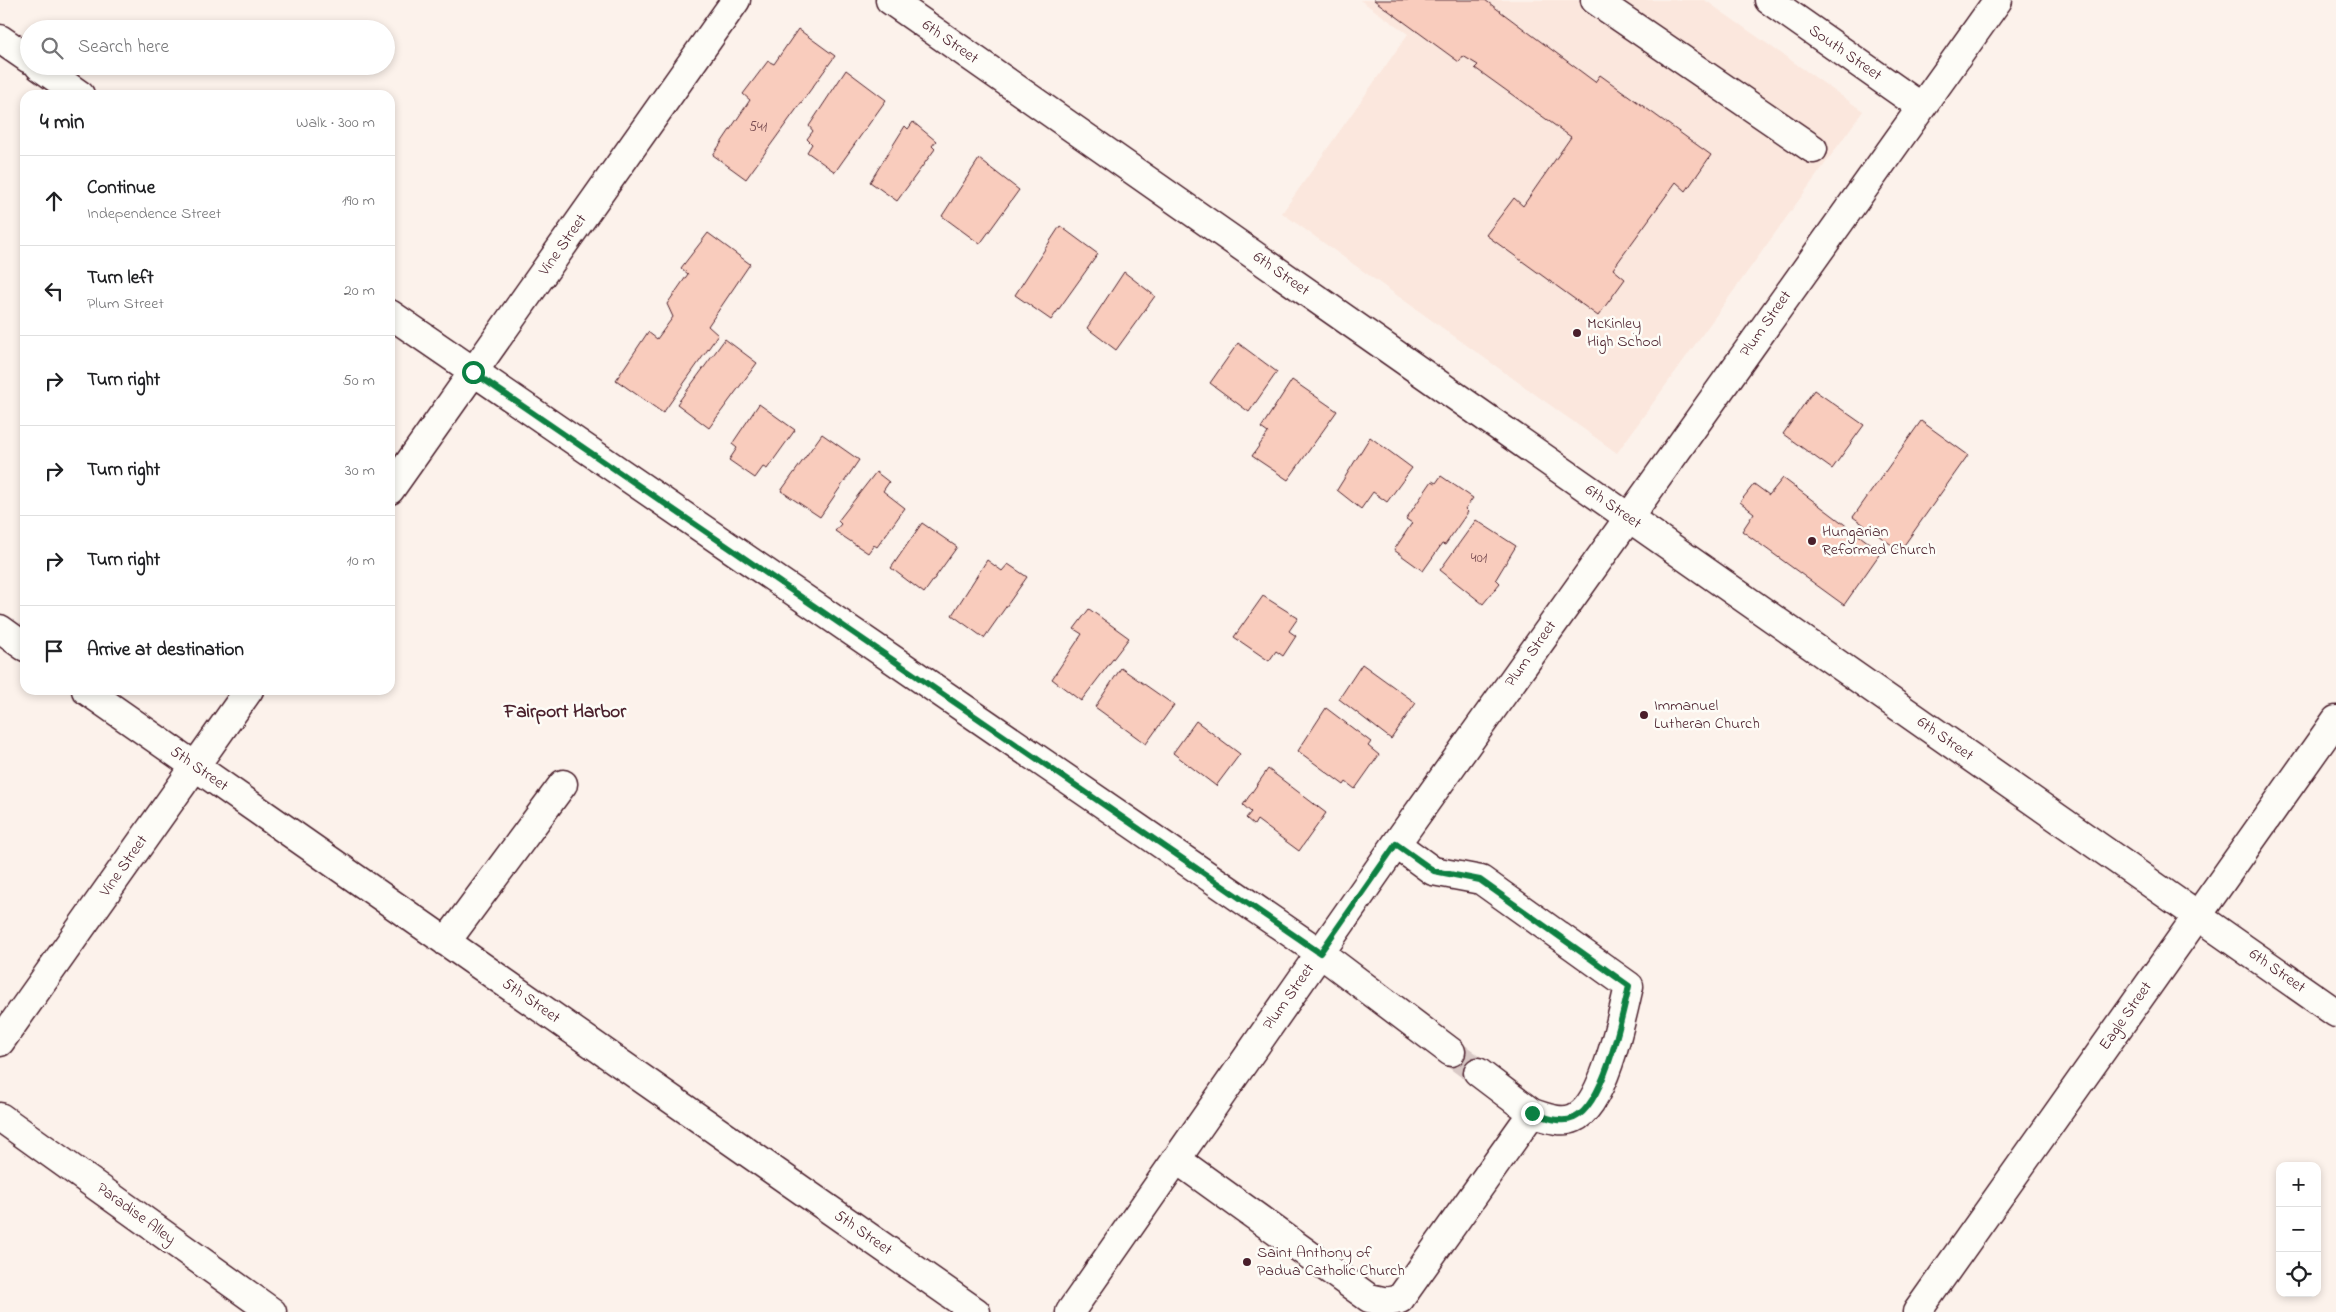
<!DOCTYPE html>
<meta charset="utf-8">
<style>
:root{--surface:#fff;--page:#f2f2f2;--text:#202124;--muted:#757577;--line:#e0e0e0}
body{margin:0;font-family:"Indie Flower",sans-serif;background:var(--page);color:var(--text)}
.controls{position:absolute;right:15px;bottom:15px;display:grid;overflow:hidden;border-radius:10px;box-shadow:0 2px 8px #0003}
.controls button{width:45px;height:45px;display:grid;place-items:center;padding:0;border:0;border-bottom:1px solid var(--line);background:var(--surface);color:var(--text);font:25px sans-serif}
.stop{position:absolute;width:15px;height:15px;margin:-11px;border:4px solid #0b8043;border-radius:50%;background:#fff}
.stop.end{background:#0b8043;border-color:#fff;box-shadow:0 1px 5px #0008}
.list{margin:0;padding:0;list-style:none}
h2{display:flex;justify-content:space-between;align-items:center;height:65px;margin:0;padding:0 20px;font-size:21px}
h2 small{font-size:16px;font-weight:400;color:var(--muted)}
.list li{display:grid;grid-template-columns:32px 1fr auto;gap:15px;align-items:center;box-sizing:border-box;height:90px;padding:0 20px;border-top:1px solid var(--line)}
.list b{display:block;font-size:19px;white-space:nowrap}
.list p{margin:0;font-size:16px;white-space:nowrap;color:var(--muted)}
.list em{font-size:16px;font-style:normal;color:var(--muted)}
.icon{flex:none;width:28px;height:28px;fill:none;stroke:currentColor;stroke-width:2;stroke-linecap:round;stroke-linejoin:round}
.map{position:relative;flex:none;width:2336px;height:1312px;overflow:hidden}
.search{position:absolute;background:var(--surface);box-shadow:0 2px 8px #0003;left:20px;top:20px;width:375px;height:55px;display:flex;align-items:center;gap:12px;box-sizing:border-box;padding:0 18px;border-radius:28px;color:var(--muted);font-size:19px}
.panel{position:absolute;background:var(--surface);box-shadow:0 2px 8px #0003;left:20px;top:90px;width:375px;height:605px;border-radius:15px}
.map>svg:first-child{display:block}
.built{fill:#fbe7dd}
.building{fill:#f9ccbd;stroke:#4a1f2b}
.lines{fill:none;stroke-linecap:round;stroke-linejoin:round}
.minor-tunnel{stroke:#d8c8c5;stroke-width:28;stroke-dasharray:28 14;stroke-linecap:butt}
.minor-casing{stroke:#4a1f2b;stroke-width:31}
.minor{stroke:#fdfcf7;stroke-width:28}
.route{stroke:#0b8043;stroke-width:6}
.poi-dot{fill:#4a1f2b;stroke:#fdfcf7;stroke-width:2}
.labels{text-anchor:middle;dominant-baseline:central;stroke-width:5;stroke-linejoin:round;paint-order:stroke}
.number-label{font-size:14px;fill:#764a50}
.street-label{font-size:16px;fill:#4a1f2b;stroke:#fdfcf7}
.poi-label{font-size:16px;fill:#4a1f2b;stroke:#fdfcf7;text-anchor:start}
.quarter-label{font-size:19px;font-weight:bold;fill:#4a1f2b;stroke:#fdfcf7}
</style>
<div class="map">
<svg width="2336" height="1312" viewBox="0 0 2336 1312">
<rect width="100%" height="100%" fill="#fcf2eb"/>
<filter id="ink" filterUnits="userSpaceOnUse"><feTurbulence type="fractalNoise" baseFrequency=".02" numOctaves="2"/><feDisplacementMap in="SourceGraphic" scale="10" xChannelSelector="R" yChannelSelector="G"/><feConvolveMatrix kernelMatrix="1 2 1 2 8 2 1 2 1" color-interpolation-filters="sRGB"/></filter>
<g filter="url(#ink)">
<!-- built -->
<path class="built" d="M1360,0H1705L1863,111L1617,453L1282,213L1408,34Z"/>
<!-- building -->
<path class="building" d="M1374,0H1485L1595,82L1600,75L1711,155L1686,191L1676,182L1613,269L1625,279L1598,316L1486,235L1514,198L1523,206L1571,137L1475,68L1478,65L1463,56L1459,62Z
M798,29L835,56L746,179L713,155L750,100L743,94L768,61L774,64Z
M846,70L886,100L835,172L807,152L812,144L807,139L813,131L809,126Z
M913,122L936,141L932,146L935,149L897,201L870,182L905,126L908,129Z
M979,159L1019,190L980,244L942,216Z
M1060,226L1098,254L1051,320L1015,295Z
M708,233L750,264L708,326L718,335L663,413L616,380L648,332L657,339L673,317L667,304L688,274L681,268Z
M1124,272L1155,296L1116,350L1087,328Z
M725,339L757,363L709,428L677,404Z
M1238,343L1277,372L1249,412L1210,383Z
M1292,380L1337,411L1288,480L1252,456L1268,433L1261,428Z
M1814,390L1864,425L1832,469L1783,434Z
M759,404L795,430L767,469L763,467L755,478L729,460L737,448L732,444Z
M1921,421L1968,455L1900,551L1853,517Z
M822,434L859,460L820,517L781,491Z
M1370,437L1412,468L1387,502L1373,492L1361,509L1337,490Z
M876,472L889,482L883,491L905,508L877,547L874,545L868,553L835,531L841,524L838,521Z
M1441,476L1473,498L1465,509L1468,512L1445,545L1442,544L1423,571L1394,550L1412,523L1406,519L1432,481L1436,483Z
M1783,478L1881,552L1844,605L1742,531L1754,513L1740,502L1754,484L1769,495Z
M1476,520L1516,546L1496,579L1500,583L1483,604L1440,570Z
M922,523L957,547L924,593L891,568Z
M987,560L1002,571L1008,564L1027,577L984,638L952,615Z
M1263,596L1298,618L1289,631L1296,636L1283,656L1276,651L1269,661L1234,637Z
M1089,609L1129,638L1081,701L1052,679L1082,634L1074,629Z
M1362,664L1416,703L1391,739L1339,699Z
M1121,668L1174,705L1146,744L1095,707Z
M1326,708L1371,742L1368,746L1379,755L1355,789L1346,782L1344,785L1298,751Z
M1196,721L1240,754L1216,786L1173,753Z
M1268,769L1326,813L1299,851L1257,820L1254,825L1246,818L1251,812L1243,805Z"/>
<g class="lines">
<!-- minor-tunnel -->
<path class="minor-tunnel" d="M1451,1052L1478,1072"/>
<!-- minor casing -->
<g class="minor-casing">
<path id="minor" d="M890,0L2336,1013
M1595,0L1813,149
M1769,0L1920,106
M0,39L29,59
M39,66L80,95
M390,314L1320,953L1451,1052
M390,490L736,0
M0,629L25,647
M86,690L976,1312
M1396,844L1433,871L1481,880L1629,986C1622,1017 1604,1105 1574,1118C1561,1124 1545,1117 1532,1113
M446,942L563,784
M0,1042L249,690
M0,1117L272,1312
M1176,1159L1369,1298L1387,1302L1400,1299L1532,1113L1478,1072
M1070,1312L1396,844L1998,0
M1917,1312L2336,720"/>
</g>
<!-- minor -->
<use href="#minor" class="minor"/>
</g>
</g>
<g class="lines" filter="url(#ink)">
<!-- route -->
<path class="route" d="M473,372L1320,953L1396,844L1434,871L1480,880L1629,986C1622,1017 1604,1105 1574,1118C1561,1124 1545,1117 1532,1113"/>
</g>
<!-- markers -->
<g class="poi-dot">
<circle cx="1577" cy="333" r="5"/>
<circle cx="1812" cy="541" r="5"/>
<circle cx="1644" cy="715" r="5"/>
<circle cx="1247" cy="1262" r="5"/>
</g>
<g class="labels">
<!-- number labels -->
<g class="number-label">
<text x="758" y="127">541</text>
<text x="1479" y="558">401</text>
</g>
<!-- street labels -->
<g class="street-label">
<text transform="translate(950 42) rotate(35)">6th Street</text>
<text transform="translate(1845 53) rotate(35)">South Street</text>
<text transform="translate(563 245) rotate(-55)">Vine Street</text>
<text transform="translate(1281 274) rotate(35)">6th Street</text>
<text transform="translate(1766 324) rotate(-55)">Plum Street</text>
<text transform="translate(1613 507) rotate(35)">6th Street</text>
<text transform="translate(1531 654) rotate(-55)">Plum Street</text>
<text transform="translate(1945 739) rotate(35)">6th Street</text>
<text transform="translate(199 769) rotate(35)">5th Street</text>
<text transform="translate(124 866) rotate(-55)">Vine Street</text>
<text transform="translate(2277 971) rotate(35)">6th Street</text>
<text transform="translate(1289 997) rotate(-55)">Plum Street</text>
<text transform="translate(531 1001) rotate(35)">5th Street</text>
<text transform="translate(2126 1016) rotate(-55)">Eagle Street</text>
<text transform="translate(136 1214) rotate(36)">Paradise Alley</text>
<text transform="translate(863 1233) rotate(35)">5th Street</text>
</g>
<!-- poi labels -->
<g class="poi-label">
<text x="1587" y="324">McKinley<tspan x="1587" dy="18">High School</tspan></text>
<text x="1822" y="532">Hungarian<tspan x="1822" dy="18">Reformed Church</tspan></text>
<text x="1654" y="706">Immanuel<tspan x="1654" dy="18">Lutheran Church</tspan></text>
<text x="1257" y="1253">Saint Anthony of<tspan x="1257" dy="18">Padua Catholic Church</tspan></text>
</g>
<!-- quarter labels -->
<g class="quarter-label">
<text x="565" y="712">Fairport Harbor</text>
</g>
</g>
</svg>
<div class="controls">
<button>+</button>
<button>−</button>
<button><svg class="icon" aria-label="locate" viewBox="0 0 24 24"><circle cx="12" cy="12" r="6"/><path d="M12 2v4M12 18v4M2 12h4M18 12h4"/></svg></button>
</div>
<div class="stop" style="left:473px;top:372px"></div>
<div class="stop end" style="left:1532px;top:1113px"></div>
<div class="search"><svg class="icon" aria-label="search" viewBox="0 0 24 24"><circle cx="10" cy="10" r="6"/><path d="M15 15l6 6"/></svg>Search here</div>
<section class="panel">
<h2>4 min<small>Walk · 300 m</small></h2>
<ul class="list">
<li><svg class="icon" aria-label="ahead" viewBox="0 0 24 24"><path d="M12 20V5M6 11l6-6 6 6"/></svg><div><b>Continue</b><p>Independence Street</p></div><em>190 m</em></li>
<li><svg class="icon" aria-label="left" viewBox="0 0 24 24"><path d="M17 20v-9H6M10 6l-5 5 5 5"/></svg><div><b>Turn left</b><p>Plum Street</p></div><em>20 m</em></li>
<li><svg class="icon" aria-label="right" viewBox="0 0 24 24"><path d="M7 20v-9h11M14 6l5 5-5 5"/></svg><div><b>Turn right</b></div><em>50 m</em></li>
<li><svg class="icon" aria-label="right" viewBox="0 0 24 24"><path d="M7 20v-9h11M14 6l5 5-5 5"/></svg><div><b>Turn right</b></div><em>30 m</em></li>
<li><svg class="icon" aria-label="right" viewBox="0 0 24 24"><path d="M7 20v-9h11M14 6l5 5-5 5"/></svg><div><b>Turn right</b></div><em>10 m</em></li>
<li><svg class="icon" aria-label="arrive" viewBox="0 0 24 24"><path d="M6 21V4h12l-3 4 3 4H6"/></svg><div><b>Arrive at destination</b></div></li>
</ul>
</section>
</div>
